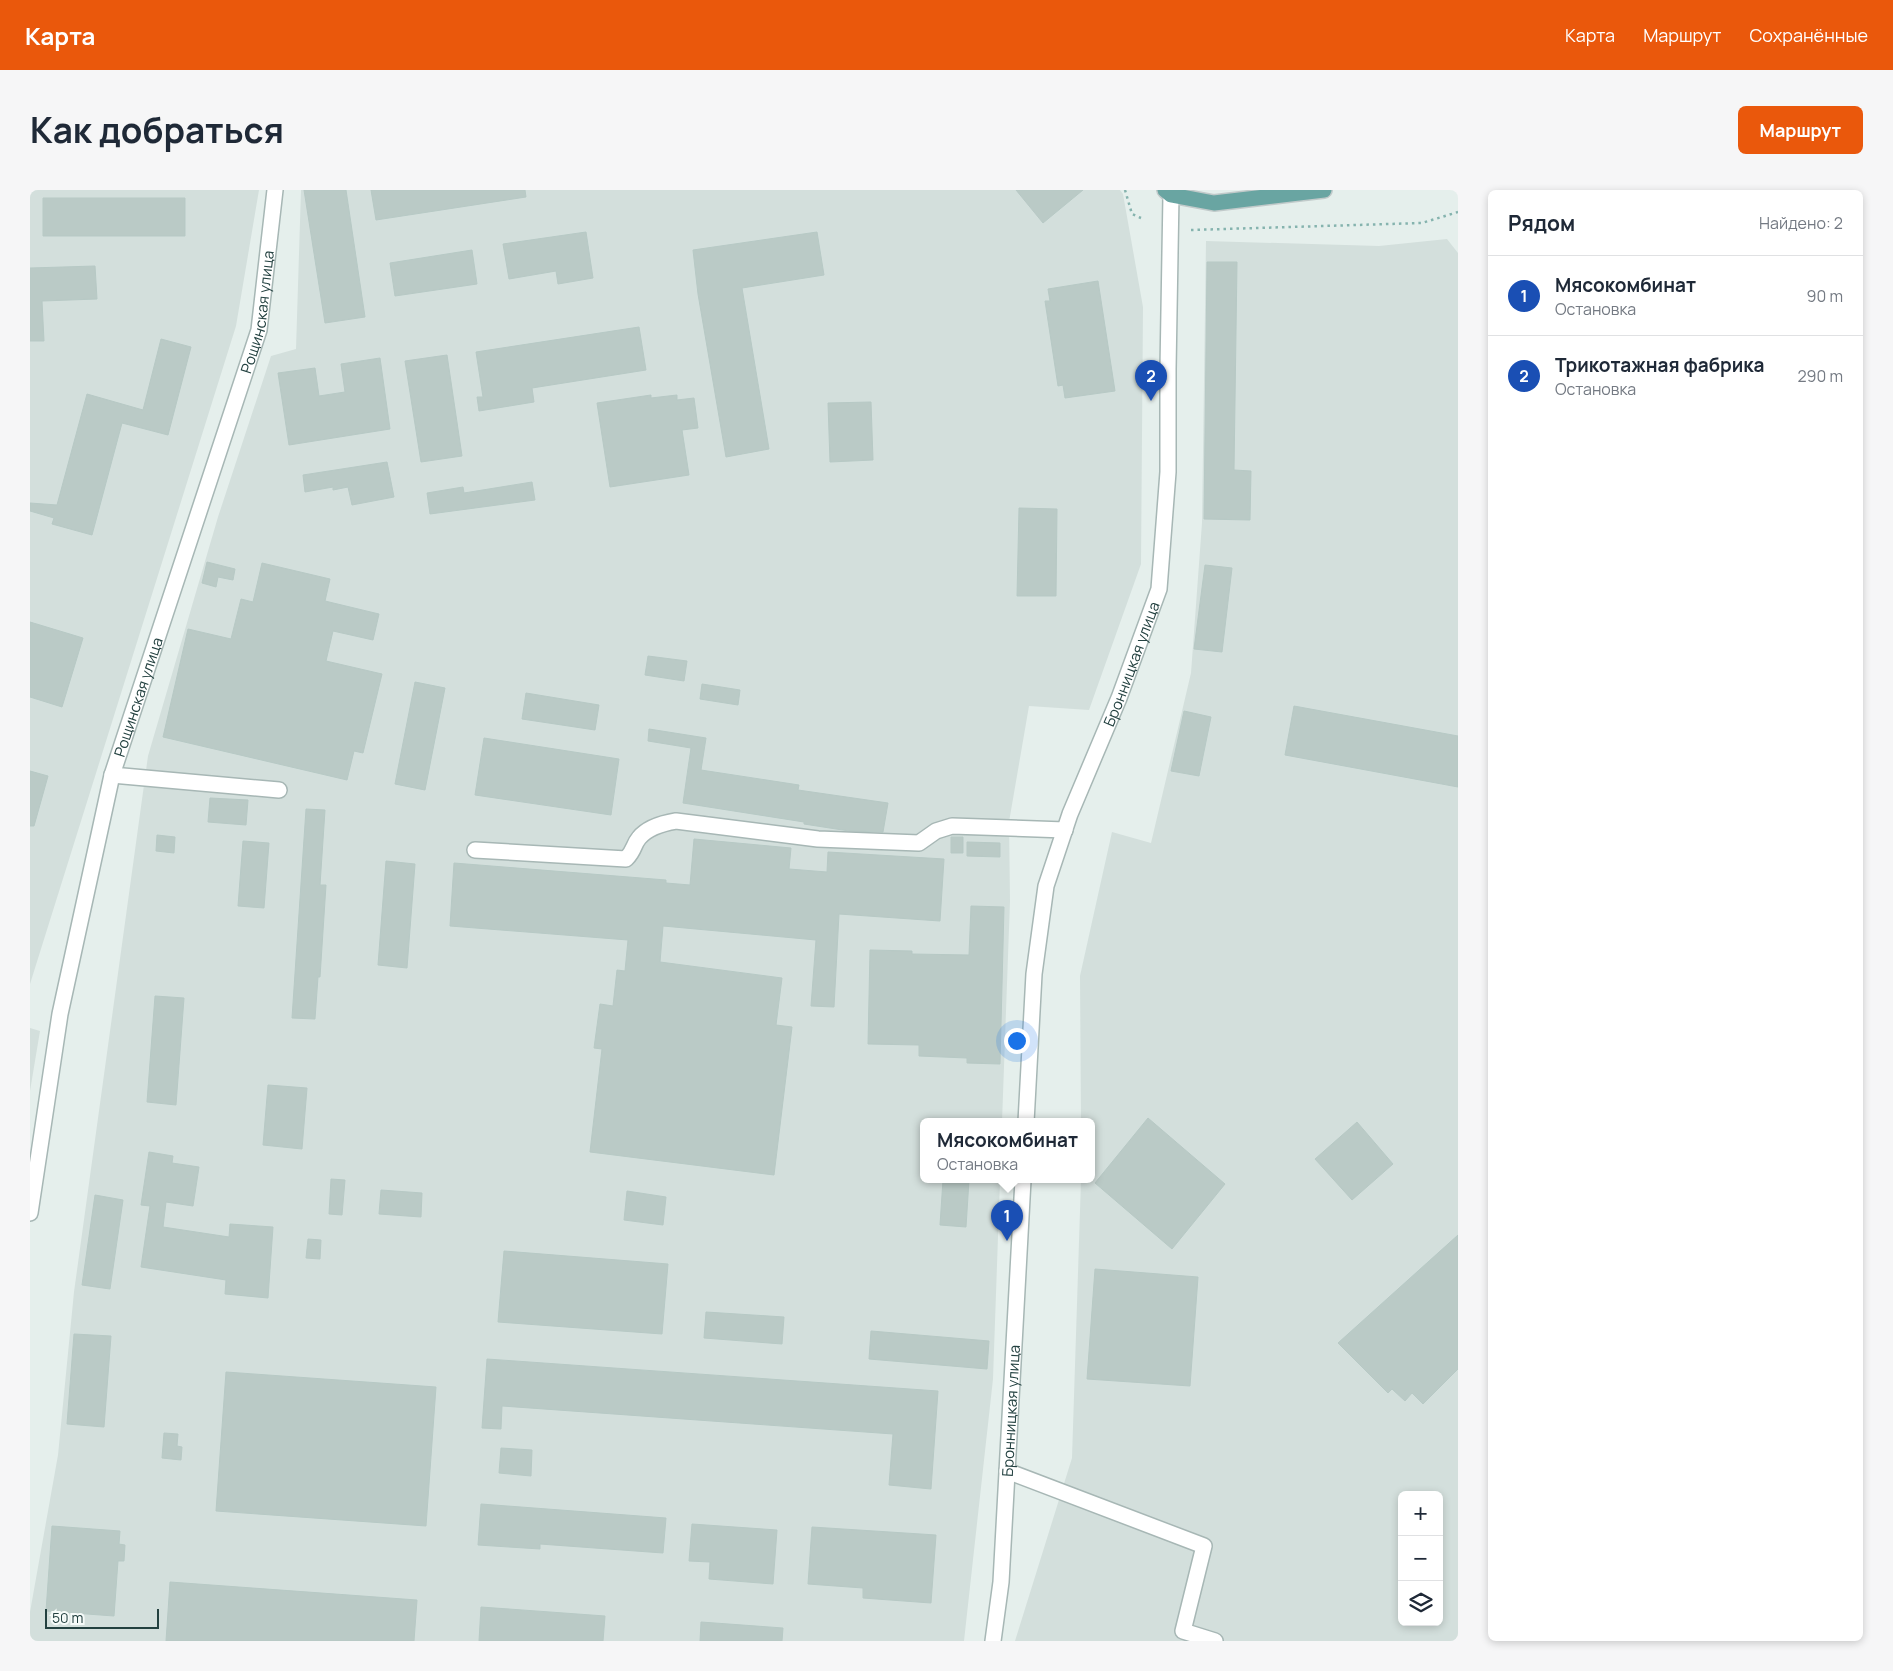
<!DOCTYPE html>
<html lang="ru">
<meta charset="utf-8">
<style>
:root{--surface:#fff;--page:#f6f6f7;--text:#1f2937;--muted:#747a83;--line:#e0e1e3;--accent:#ea580c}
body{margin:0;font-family:Manrope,sans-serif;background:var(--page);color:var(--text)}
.controls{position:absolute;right:15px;bottom:15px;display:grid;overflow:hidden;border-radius:8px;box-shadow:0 2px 8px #0003}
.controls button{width:45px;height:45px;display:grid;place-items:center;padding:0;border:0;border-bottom:1px solid var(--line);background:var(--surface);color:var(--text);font:25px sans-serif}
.scale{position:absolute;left:15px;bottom:12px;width:114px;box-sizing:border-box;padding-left:5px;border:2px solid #234140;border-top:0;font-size:14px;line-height:18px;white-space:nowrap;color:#234140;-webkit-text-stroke:4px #f6fbf9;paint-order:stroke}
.you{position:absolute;left:986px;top:850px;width:18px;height:18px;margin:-12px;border:4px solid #fff;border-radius:50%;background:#1a73e8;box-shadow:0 0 0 8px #1a73e833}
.badge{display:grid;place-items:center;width:32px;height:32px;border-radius:50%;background:var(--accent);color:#fff;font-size:16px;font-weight:700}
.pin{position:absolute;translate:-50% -41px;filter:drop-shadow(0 1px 2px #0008)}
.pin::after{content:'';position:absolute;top:26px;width:18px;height:15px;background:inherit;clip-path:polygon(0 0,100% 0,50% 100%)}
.popup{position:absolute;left:890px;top:928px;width:175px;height:65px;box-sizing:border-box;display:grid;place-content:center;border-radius:8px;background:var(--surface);filter:drop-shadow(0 1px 4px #0005);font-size:16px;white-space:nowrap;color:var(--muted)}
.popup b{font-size:19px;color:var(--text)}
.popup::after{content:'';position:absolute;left:50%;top:100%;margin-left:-10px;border:10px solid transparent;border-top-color:var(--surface)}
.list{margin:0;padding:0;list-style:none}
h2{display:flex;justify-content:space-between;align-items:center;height:65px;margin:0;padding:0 20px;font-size:21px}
h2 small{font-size:16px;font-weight:400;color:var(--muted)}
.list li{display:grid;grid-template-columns:32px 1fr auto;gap:15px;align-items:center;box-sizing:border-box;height:80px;padding:0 20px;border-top:1px solid var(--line)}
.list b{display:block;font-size:19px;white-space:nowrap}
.list p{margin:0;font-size:16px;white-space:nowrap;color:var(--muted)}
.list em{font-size:16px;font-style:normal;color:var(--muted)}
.icon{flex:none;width:28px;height:28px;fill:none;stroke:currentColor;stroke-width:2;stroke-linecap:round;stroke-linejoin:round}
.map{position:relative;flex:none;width:1428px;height:1451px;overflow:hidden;border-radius:8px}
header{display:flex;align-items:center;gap:30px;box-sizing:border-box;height:70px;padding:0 25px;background:var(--accent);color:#fff}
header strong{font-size:24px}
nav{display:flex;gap:28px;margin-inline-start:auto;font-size:18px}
.intro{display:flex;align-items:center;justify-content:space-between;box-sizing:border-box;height:120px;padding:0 30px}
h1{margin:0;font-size:35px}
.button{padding:12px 22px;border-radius:8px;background:var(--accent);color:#fff;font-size:18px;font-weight:700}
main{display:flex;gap:30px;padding:0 30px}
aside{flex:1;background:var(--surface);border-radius:8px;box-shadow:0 2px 8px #0003}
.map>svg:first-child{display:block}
.built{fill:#d3dfdc;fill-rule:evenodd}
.building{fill:#bacac6;stroke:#b7c9c5}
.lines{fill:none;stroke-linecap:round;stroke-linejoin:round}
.minor-casing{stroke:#a7b7b5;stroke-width:18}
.major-casing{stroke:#c1caca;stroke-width:18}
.path{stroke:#85b3ae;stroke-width:2.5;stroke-dasharray:2.5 4;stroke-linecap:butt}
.minor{stroke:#fff;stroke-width:15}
.major{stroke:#69a5a2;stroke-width:15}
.labels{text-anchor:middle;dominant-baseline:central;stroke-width:5;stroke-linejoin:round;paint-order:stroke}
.street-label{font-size:15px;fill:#234140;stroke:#f6fbf9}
</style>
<header>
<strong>Карта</strong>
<nav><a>Карта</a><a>Маршрут</a><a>Сохранённые</a></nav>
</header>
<div class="intro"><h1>Как добраться</h1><a class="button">Маршрут</a></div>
<main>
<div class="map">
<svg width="1428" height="1451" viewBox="0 0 1428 1451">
<rect width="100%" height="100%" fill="#e5efec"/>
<!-- built -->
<path class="built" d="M0,0H229L206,136L0,794Z
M271,0H1090L1093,4L1113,117L1111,374L1059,520L999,516L979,632L980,711L972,932H893V990H970L963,1189L934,1451H0V1422L28,1265L44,1102L118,566L188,327L241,166L266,159Z
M1417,49L1428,63V1451H985L1042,1268L1051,990H1061V932H1051L1050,786L1082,642L1121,653L1161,483L1172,333L1176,51L1349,56ZM1372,1305H1409V1432H1372Z
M0,838L10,841L0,901Z"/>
<!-- building -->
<path class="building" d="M274,0H316L335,127L295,133Z
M341,0H495L496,7L346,30Z
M986,0H1053L1013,33Z
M13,8H155V46H13Z
M556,42L563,88L528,94L526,81L479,89L473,54Z
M787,42L794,85L712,98L739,259L696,267L668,104L663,60Z
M442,60L447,94L365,106L360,73Z
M1177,72H1207L1204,280L1221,281L1220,330L1174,329Z
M65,76L67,109L12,111L14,151H0V78Z
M1068,91L1085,201L1035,208L1033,195L1028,196L1015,111H1020L1018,99Z
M609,137L616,180L502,198L504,212L449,221L447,207H453L446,162Z
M131,149L161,157L138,245L92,233L62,345L22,334L24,328L0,321V313L27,315L57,204L113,220Z
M417,165L432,266L391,272L375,171Z
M350,168L360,239L259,255L248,183L285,178L289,206L315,202L311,174Z
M621,205V208L647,205V210L664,208L668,238L652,240L659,285L580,297L567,213Z
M841,212L843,270L800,272L798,213Z
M357,272L364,307L322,315L318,297L303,300V297L275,302L273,285Z
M502,292L505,310L400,324L397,303L433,297L434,303Z
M989,318L1027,319L1026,406H987Z
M177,372L205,379L203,390L188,387L186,397L172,393Z
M232,373L300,389L295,411L349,424L343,450L303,441L296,471L352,484L333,563L324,561L317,590L133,547L158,439L201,449L211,409L223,412Z
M1175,375L1202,378L1192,462L1164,459Z
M0,432L53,448L32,517L0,507Z
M618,466L657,471L654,491L615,485Z
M385,492L415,498L395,600L365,594Z
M672,494L710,500L708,515L670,509Z
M496,503L569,515L565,540L492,529Z
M1264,516L1428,546V597L1255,565Z
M1154,521L1181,527L1169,586L1141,581Z
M619,539L676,548L671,580L769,595L768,600L858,613L853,642L819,641L774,634V632L653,613L661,558L618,551Z
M454,548L589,569L581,625L445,605Z
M0,581L18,586L4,636H0Z
M180,608L218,610L216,635L178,632Z
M276,619L295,620L290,695H296L290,787H288L285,829L262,828Z
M127,645L145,647L144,663L126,661Z
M921,647H933V663H921Z
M664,649L761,658L759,679L797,682L798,662L914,669L910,731L809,724L804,817L781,816L786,750L633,736L630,772L752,788L746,835L762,837L744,985L560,962L572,859L564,858L570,814L583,816L587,780L595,781L598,750L420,736L424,673L636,690V693L660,695Z
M213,651L239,653L234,718L208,716Z
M937,652L970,653V667L937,666Z
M356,671L385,674L377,778L348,775Z
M941,716L974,717L970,874L937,873V868L889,866V855L838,854L840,760L882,761V764L939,765Z
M125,806L154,808L146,915L117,912Z
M238,895L277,898L272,959L233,955Z
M1118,928L1195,994L1142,1059L1065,993Z
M1327,932L1363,974L1322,1010L1285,969Z
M119,962L143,966L142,973L169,977L163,1016L136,1012L133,1037L199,1047L200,1034L243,1037L238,1108L195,1104L196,1090L111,1077L120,1016L111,1015Z
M301,989L315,990L312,1025L299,1024Z
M913,990H939L936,1037L910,1035Z
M351,1000L392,1003L391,1027L349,1024Z
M597,1001L636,1007L633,1035L594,1030Z
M65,1005L93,1010L80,1099L52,1095Z
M1428,1045V1179L1393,1214L1382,1203L1375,1211L1362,1199L1358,1203L1308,1153Z
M278,1049L291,1050L290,1069L276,1068Z
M474,1061L638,1074L632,1144L468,1132Z
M1065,1079L1168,1087L1160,1196L1057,1189Z
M676,1122L754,1127L752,1154L674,1148Z
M841,1141L959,1151L957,1179L839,1169Z
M44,1144L81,1146L74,1237L37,1234Z
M457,1169L908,1201L901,1299L859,1295L863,1244L472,1216L471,1239L452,1238Z
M196,1182L406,1197L396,1336L186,1321Z
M134,1243L148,1244L147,1256L152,1257L151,1270L132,1268Z
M471,1258L502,1260L501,1286L469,1283Z
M451,1314L636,1328L633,1363L510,1354V1359L448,1355Z
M662,1334L747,1340L743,1394L679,1389L680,1372L659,1371Z
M22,1336L90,1341L89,1354L95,1355L94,1371H88L84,1426L16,1421Z
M782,1337L906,1345L901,1413L833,1408V1398L778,1394Z
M140,1392L387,1410L384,1451H136Z
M451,1417L575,1426L573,1451H449Z
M671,1432L753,1438L752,1451H670Z"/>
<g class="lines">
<!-- minor casing -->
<g class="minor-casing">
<g id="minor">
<path d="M82,585L249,600"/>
<path d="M445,660L596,669C605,660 603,655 609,648C617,638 634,633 646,631L788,649L889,653L906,641L922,636L1035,640"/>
<path id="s1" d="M996,932L1004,784L1016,696L1040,624L1089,508L1129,399L1138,282V179L1141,5"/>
<path id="s2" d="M0,1023L30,824L82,585L229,140L245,0"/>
<path d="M977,1281L1174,1356L1153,1441L1185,1451"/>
<path id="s3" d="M963,1451L971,1392L993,990"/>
</g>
</g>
<!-- major casing -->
<g class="major-casing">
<path id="major" d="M1135,0L1141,5L1184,13L1294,0"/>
</g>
<!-- path -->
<path class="path" d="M1095,0L1102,24L1111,28
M1161,40L1392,33L1428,22"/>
<!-- minor -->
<use href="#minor" class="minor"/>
<!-- major -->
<use href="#major" class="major"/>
</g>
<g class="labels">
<!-- street labels -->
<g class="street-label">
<text stroke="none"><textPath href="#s2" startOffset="932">Рощинская улица</textPath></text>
<text stroke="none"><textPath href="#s1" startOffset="475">Бронницкая улица</textPath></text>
<text stroke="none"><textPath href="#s2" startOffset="528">Рощинская улица</textPath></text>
<text stroke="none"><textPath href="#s3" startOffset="231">Бронницкая улица</textPath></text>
</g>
</g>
</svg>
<div class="controls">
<button>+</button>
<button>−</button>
<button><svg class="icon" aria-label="layers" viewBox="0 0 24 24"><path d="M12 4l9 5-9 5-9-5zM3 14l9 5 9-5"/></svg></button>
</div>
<div class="scale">50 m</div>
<div class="you"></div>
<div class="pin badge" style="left:977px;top:1051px;background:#1a4fb4">1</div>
<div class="popup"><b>Мясокомбинат</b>Остановка</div>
<div class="pin badge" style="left:1121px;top:211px;background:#1a4fb4">2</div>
</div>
<aside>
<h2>Рядом<small>Найдено: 2</small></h2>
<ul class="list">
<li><span class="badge" style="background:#1a4fb4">1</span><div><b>Мясокомбинат</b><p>Остановка</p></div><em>90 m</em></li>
<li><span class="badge" style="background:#1a4fb4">2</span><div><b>Трикотажная фабрика</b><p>Остановка</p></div><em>290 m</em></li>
</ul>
</aside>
</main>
